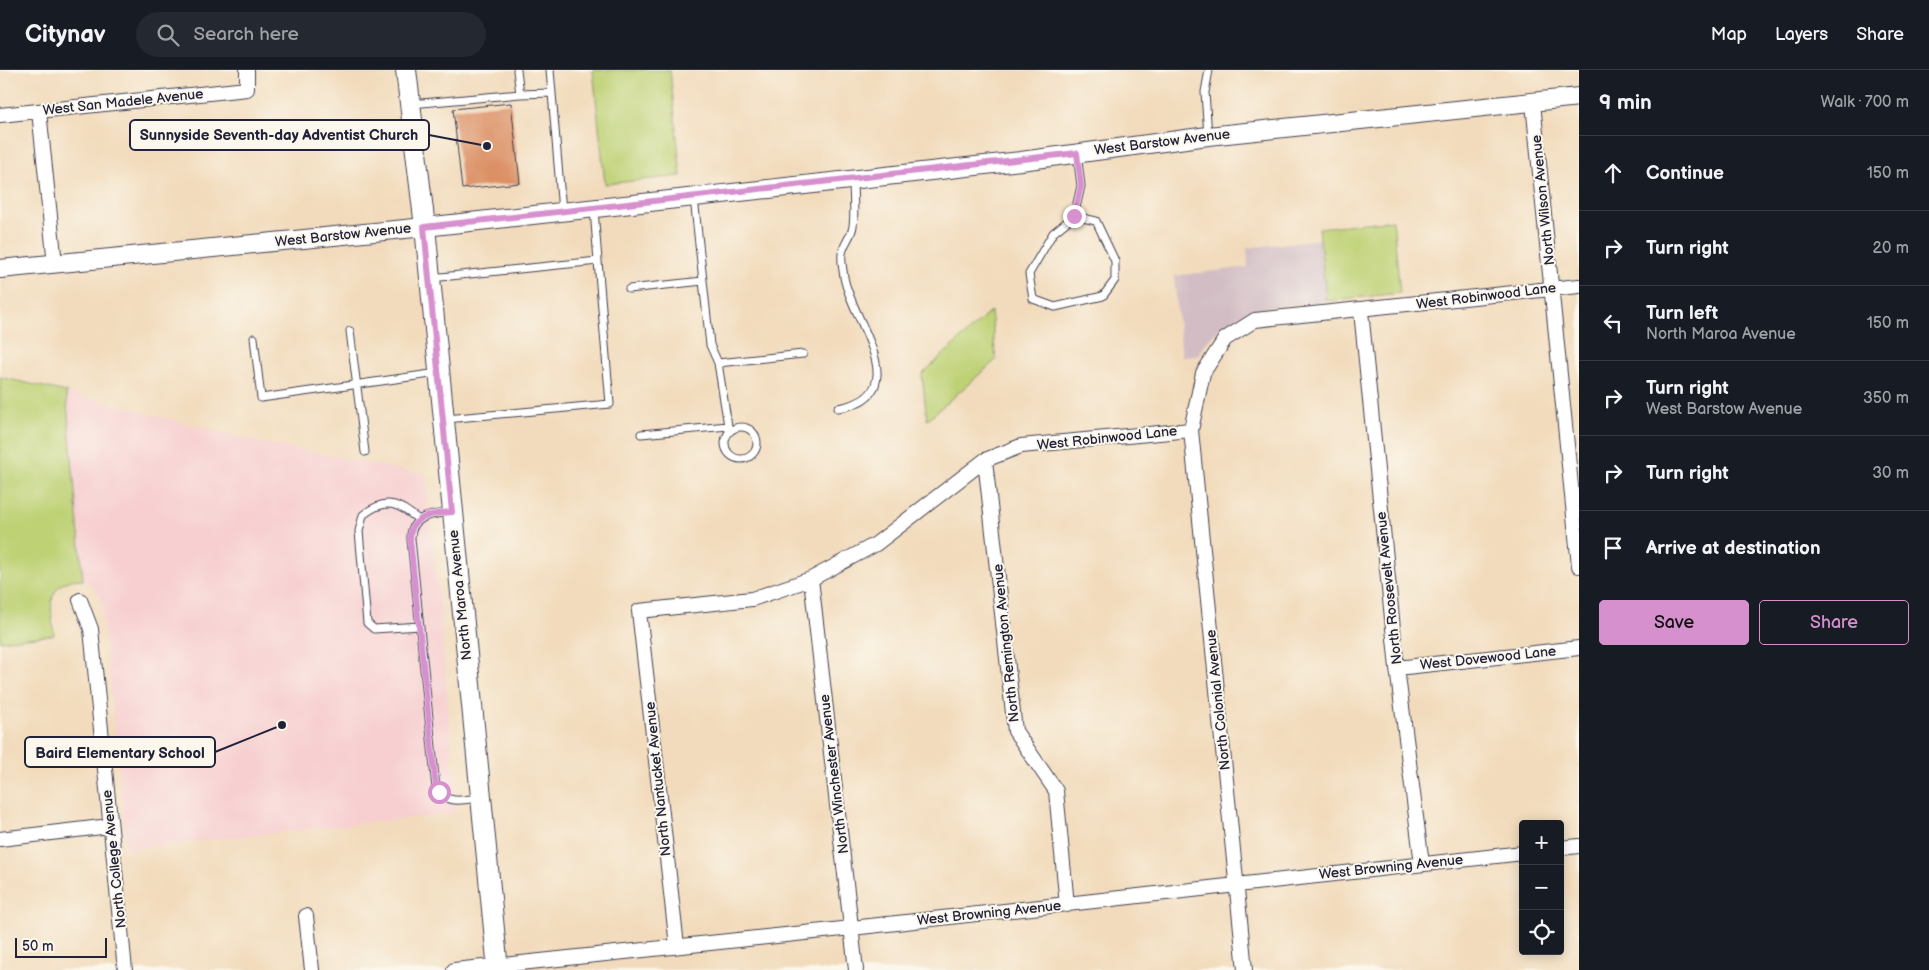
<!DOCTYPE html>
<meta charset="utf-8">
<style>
:root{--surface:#171b24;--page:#242831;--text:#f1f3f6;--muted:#9ea1a6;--line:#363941;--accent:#d690ce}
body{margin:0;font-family:"Balsamiq Sans",sans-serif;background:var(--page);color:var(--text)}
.controls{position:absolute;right:15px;bottom:15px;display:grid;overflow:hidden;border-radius:5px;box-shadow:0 2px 12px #0003}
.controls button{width:45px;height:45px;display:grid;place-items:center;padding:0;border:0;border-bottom:1px solid var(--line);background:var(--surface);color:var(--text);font:25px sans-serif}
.scale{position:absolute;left:15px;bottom:12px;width:92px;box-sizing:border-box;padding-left:5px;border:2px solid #22223b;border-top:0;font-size:14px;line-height:18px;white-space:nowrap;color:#22223b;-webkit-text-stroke:4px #fbf7ec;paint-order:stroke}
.stop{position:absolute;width:15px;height:15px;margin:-11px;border:4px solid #d690ce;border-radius:50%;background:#fff}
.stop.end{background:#d690ce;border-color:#fff;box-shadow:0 1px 5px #0008}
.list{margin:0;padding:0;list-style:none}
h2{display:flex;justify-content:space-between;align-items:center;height:65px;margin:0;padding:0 20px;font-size:21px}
h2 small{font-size:16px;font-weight:400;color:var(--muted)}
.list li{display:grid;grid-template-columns:32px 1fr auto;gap:15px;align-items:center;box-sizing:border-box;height:75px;padding:0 20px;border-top:1px solid var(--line)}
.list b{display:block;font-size:19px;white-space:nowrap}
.list p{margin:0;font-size:16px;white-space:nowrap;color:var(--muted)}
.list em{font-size:16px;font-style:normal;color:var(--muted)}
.actions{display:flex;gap:10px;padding:15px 20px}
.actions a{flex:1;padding:11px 0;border:1px solid var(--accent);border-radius:5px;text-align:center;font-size:18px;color:var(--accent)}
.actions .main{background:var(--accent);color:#111}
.icon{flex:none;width:28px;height:28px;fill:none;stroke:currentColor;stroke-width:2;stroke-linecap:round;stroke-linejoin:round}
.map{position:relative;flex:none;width:1579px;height:900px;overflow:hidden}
header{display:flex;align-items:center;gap:30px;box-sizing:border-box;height:70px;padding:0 25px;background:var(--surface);border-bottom:1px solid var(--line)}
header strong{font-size:24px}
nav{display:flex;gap:28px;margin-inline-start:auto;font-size:18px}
.search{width:350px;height:45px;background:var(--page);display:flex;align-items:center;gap:12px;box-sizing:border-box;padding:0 18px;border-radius:28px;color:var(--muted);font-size:19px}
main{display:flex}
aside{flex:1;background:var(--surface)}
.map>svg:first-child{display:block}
.built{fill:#f7cfd0}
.industrial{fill:#d2bdc5}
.green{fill:#bed174;stroke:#707a58}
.building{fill:#dc9065}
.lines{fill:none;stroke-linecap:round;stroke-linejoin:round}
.service-casing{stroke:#413e4e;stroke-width:9}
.minor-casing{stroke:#413e4e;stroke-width:16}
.tertiary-casing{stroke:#413e4e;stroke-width:20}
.secondary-casing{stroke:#413e4e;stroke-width:22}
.service{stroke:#fff;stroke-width:7}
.minor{stroke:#fff;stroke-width:14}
.tertiary{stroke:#fff;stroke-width:18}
.secondary{stroke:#fff;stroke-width:20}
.route{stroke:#d690ce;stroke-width:6}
.labels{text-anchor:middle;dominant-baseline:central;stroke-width:4;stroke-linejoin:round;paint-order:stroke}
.street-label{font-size:14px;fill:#22223b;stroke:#fbf7ec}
.leader{fill:none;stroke:#22223b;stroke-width:2}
.callout-dot{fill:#22223b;stroke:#fbf7ec;stroke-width:2}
.callout{fill:#fbf7ec;stroke:#22223b;stroke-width:2}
.callout-label{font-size:15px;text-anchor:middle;font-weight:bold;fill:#22223b}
</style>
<header>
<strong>Citynav</strong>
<div class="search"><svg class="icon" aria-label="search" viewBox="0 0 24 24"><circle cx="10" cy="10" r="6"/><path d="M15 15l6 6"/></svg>Search here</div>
<nav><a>Map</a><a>Layers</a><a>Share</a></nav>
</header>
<main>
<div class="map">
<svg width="1579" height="900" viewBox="0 0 1579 900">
<rect width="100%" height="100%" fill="#fbf7ec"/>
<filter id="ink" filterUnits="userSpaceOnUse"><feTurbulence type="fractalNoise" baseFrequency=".02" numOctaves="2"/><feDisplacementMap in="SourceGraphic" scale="10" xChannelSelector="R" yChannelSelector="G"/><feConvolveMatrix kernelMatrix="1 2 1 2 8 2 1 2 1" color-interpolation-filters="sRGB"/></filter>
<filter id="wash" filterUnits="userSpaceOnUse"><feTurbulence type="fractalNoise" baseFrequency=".0096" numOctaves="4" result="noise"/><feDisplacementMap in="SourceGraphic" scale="20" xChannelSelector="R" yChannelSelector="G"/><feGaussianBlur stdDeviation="1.12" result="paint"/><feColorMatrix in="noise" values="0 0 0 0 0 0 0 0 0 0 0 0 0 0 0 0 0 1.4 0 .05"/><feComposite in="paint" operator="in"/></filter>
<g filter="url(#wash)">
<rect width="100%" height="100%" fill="#f2dbbc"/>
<!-- built -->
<path class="built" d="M66,322L254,371L425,404L439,530L457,743L127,779L101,532L97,520L83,510Z"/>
<!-- industrial -->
<path class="industrial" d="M1320,169L1326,231L1265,238L1244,244L1221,257L1208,270L1198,285L1182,287L1174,206L1248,197L1247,178Z"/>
<!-- green -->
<path class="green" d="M593,0H670L681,106L605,114Z
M1393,150L1400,223L1326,231L1319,158Z
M991,241L996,290L927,350L922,304Z
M0,307L66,322L83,510C79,509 73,509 68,511C45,520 52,546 54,565L0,571Z"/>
<g id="blocks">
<!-- building -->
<path class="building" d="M511,33L520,113L462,119L453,39Z"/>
</g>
</g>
<g filter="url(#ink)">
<use href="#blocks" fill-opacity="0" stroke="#413e4e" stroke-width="1"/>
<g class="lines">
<!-- service casing -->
<g class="service-casing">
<path id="service" d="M517,0L520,24L550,23
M550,0L562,141
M411,34L520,24
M1208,66L1205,22L1209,0
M694,128L710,275L718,293L729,362
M594,139L598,191
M1074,146L1096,151L1115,191V210L1103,226L1055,237L1033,229L1029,204L1053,163Z
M1074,146L1081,116L1077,83
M431,208L598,191L610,334L446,349
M629,219L703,211
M350,261L365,382
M254,268L261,328L438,303
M718,293L803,284
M838,338C919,325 850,248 844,207C843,200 841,191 842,184C843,174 852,166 853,156C855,141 853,125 853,110
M725 373a16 16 0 1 1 32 0a16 16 0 1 1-32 0Z
M641,364L728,356
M452,442C434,444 410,445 411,469L436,718C446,735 463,730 479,728
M419,450C398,434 387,426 363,445L359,461L367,553L374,559L420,556"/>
</g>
<!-- minor casing -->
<g class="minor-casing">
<path id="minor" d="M1533,33L1579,496
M39,41L55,194
M0,45L247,19V0
M1361,241L1397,598L1422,794
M985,390L1015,661L1056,721L1067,835
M811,509L856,900
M80,530L91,559L125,900
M1397,598L1579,578
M0,769L110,756
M1560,778L1579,776
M306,846L312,900
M677,876L639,541L752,529L811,509L876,474L985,390L1021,376L1191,360
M454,900L852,858L1523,783
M1245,900L1191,360L1203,303L1225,269L1255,250L1579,216"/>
</g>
<!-- tertiary casing -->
<g class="tertiary-casing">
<path id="tertiary" d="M0,199L425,157L1021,91L1208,66L1579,27"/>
</g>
<!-- secondary casing -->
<g class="secondary-casing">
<path id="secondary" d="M406,0L425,157L498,900"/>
</g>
<!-- service -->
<use href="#service" class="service"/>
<!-- minor -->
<use href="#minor" class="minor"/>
<!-- tertiary -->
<use href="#tertiary" class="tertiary"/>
<!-- secondary -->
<use href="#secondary" class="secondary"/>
</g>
</g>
<g class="lines" filter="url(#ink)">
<!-- route -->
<path class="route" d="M439,722L436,718L410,469C410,445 434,444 452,442L424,157L1077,83L1081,116L1074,146"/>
</g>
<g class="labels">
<!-- street labels -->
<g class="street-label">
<text transform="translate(123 32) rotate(-6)">West San Madele Avenue</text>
<text transform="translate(1162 72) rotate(-7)">West Barstow Avenue</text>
<text transform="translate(1543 130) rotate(-96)">North Wilson Avenue</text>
<text transform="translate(343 165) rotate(-6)">West Barstow Avenue</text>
<text transform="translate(1486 226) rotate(-7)">West Robinwood Lane</text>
<text transform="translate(1107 368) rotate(-6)">West Robinwood Lane</text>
<text transform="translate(1389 518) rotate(-96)">North Roosevelt Avenue</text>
<text transform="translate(460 525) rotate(-96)">North Maroa Avenue</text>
<text transform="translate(1006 573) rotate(-96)">North Remington Avenue</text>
<text transform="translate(1488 588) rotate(-6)">West Dovewood Lane</text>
<text transform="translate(1218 630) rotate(-96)">North Colonial Avenue</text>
<text transform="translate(834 704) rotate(-97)">North Winchester Avenue</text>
<text transform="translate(658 709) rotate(-96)">North Nantucket Avenue</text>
<text transform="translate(114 789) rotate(-96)">North College Avenue</text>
<text transform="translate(1391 797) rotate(-6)">West Browning Avenue</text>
<text transform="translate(989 843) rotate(-6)">West Browning Avenue</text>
</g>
</g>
<!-- callouts -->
<path class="leader" d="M487 76L429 65M282 655L215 682"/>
<g class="callout-dot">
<circle cx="487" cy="76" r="5"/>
<circle cx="282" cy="655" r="5"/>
</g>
<g class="callout">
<rect x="130" y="50" width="299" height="30" rx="5"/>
<rect x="25" y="667" width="190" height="30" rx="5"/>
</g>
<g class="callout-label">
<text x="279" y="70">Sunnyside Seventh-day Adventist Church</text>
<text x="120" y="688">Baird Elementary School</text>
</g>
</svg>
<div class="controls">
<button>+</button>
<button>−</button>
<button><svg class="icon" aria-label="locate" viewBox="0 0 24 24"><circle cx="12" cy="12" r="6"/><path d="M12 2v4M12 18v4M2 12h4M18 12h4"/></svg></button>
</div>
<div class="scale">50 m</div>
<div class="stop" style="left:439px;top:722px"></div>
<div class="stop end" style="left:1074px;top:146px"></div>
</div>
<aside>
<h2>9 min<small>Walk · 700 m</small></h2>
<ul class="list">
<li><svg class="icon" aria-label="ahead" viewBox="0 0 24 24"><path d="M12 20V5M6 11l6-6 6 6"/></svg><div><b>Continue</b></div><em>150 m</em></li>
<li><svg class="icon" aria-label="right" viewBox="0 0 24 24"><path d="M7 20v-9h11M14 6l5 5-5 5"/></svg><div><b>Turn right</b></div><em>20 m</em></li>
<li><svg class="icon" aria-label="left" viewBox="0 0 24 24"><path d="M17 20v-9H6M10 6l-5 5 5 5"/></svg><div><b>Turn left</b><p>North Maroa Avenue</p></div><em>150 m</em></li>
<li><svg class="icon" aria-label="right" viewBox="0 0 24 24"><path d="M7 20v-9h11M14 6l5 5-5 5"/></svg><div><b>Turn right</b><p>West Barstow Avenue</p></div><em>350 m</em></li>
<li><svg class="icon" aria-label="right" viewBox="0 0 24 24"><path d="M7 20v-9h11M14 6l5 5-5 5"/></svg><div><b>Turn right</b></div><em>30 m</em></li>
<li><svg class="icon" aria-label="arrive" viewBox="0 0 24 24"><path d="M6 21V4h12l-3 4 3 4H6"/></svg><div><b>Arrive at destination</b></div></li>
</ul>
<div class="actions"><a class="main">Save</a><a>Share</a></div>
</aside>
</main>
